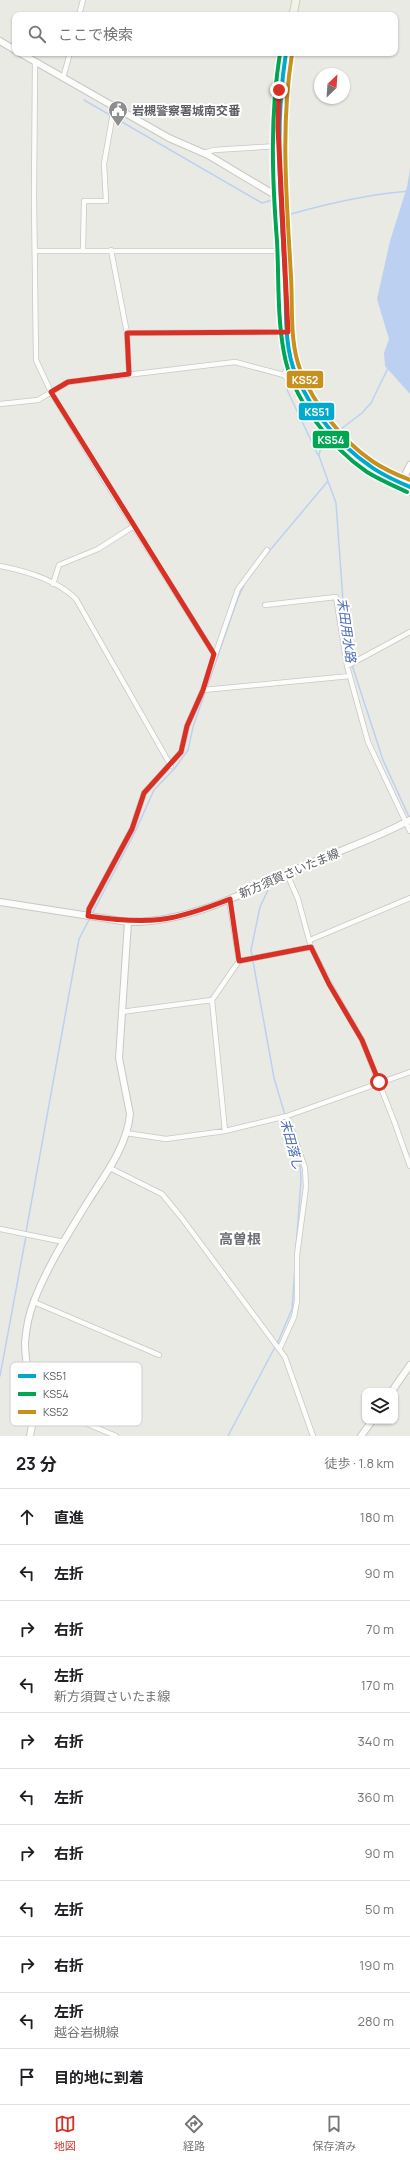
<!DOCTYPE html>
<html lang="ja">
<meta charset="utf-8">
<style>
:root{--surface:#fff;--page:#f2f2f2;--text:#202124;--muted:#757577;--line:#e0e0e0;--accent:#d93025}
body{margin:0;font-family:Manrope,"Noto Sans JP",sans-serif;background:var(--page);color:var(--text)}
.controls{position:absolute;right:12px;bottom:12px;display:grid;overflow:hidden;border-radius:8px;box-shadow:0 1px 3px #0004}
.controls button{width:36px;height:36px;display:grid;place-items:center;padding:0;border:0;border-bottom:1px solid var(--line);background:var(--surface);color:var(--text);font:20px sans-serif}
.compass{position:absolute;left:314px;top:68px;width:36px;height:36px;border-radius:50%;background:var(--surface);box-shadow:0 1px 3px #0004;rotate:25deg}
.stop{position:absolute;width:12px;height:12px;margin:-9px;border:3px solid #d93025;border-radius:50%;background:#fff}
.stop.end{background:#d93025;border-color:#fff;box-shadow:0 1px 4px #0008}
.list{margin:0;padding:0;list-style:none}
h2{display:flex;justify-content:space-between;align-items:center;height:52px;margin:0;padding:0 16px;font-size:17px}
h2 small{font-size:13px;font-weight:400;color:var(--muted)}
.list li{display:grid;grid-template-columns:26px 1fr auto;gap:12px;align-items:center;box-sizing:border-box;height:56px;padding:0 16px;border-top:1px solid var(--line)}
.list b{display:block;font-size:15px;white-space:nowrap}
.list p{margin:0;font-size:13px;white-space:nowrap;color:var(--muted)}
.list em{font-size:13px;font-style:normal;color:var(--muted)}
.icon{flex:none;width:22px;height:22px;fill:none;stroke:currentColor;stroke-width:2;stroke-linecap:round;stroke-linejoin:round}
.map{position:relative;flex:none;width:410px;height:1436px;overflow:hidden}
.search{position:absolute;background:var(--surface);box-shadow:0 1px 3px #0004;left:12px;right:12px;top:12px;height:44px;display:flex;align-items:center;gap:10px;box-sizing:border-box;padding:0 14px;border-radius:8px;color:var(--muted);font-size:15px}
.sheet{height:668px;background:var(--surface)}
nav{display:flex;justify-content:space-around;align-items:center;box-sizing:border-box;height:56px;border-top:1px solid var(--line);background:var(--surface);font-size:11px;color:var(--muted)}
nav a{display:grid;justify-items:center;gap:2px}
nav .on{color:var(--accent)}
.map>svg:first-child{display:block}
.water{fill:#bcd1f1}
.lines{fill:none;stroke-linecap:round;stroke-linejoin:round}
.stream{stroke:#bcd1f1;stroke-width:1.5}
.street-casing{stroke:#c7c7c5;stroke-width:6}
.secondary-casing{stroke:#c7c7c6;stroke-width:8}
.primary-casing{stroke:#d0cdb5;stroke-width:9}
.street{stroke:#fcfcfb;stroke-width:4.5}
.secondary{stroke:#fcfcfb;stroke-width:6}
.primary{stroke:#f1f2e8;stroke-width:7}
.bus-1-casing{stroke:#fff;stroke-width:7}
.bus-2-casing{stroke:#fff;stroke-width:7}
.bus-3-casing{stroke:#fff;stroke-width:7}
.bus-1{stroke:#00a9ce;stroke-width:4}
.bus-2{stroke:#00a651;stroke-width:4}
.bus-3{stroke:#c8901d;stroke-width:4}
.route{stroke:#d93025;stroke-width:5}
.labels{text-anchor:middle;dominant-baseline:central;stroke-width:4;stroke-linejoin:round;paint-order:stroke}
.poi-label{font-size:12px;font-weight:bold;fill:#5b5d62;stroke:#fff;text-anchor:start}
.street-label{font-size:12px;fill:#5b5d62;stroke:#fff}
.water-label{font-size:13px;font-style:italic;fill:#4e6db7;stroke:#fff}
.quarter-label{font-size:14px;font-weight:bold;fill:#6c6f74;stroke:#fff}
.key{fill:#fff;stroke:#ceced0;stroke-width:1}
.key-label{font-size:11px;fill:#5b5d62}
.line-badge{stroke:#fff;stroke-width:1.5}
.badge-label{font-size:11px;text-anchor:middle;font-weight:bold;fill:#fff}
</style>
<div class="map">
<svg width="410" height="1436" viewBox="0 0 410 1436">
<rect width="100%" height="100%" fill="#eaeae5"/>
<!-- water -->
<path class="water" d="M410,169V394L385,366L384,353L389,339L377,299L390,241L407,187Z"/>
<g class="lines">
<!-- stream -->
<path class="stream" d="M84,100L262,203L272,200L278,204
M283,208L291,214C330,203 369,194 410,191
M286,383L288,392L318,455
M337,432L362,413L371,403L388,368
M329,438L321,446L319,456L336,503L343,601L351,662
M266,555L328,481
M352,665L383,760L410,819
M268,890L260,907L251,950L274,1078L285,1115
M92,914L135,832L154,790L175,768L188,750L193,727L238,598L245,583
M290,1133L300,1164L301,1180L296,1249
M26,1232L79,939L90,918
M277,1344L292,1309L295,1267
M0,1376L26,1236
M228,1436L275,1347"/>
<!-- street casing -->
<g class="street-casing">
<path id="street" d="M79,15L83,0
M35,63L34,197L36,360L51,392L105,481L214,654
M63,78L70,53
M204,153L214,150L278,146
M83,250L84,201H106L104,164L114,107
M111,250L127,333L129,374
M35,251H283
M127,333L288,332
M284,375L291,360
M0,404L38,400L68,382L235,362L284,375L300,395H308
M0,566C26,571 57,580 76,599L171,766
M53,584L59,565L98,549L134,526
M265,605L336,597L347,666L368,742L410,831
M347,666L410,632
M203,690L350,676
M287,874L298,899L311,947L329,983L362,1040L394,1121L410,1166
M88,917L89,909L132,829L144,793L181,752L187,726L203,690L238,589L267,550
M310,940L410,898
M239,961L311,947
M121,1012L212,1000
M225,1131L212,1000L239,961L229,899
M126,1133L166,1139L225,1131L287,1116L410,1072
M110,1168L162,1194L181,1217L285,1357L313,1436
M0,1229L64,1242
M34,1302L159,1355
M280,1348L294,1317L297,1301V1255L306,1187L305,1168L287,1116
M31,1400L116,1436"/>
</g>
<!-- secondary casing -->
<g class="secondary-casing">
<path id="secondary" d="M0,41L15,50
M20,53L169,138L208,155L280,198
M401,483L410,465
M0,902L128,922C192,923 249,890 306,865C341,850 377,838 410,820
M392,1391L410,1365
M30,1436C38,1405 25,1374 25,1343C26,1329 29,1314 34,1301C47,1267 68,1234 87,1203C104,1176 127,1147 130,1114L119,1058L128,922
M361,1436L372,1421"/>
</g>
<!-- primary casing -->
<g class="primary-casing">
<path id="primary" d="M293,15L296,0
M286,53C271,127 281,202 285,277C287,308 284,346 296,375C309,405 339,444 365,463C378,473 395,480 410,487"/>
</g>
<!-- street -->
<use href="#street" class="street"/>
<!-- secondary -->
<use href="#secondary" class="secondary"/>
<!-- primary -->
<use href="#primary" class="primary"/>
<!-- bus-1 casing -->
<g class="bus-1-casing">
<path id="bus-1" d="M286,53C274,128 281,201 285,276C287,309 283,345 296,375C311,410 339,445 370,466C382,475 396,481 410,487"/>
</g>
<!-- bus-2 casing -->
<g class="bus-2-casing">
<path id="bus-2" d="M280,53C270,116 272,177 277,241C279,277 277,316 284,353C292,398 329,446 367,472C380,480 394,486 407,492"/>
</g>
<!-- bus-3 casing -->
<g class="bus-3-casing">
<path id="bus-3" d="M292,54C280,129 287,202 291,277C293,308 289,342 301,372C315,406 343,441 372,461C384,469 397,475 410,480"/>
</g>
<!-- bus-1 -->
<use href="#bus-1" class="bus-1"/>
<!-- bus-2 -->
<use href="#bus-2" class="bus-2"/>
<!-- bus-3 -->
<use href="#bus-3" class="bus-3"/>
</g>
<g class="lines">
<!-- route -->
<path class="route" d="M279,90L278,127L288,332L127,333L129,374L68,382L51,392L214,654L203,690L187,726L181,752L144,793L132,829L89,909L88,916C149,925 172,922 230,899L239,961L311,947L329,984L362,1040L379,1082"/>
</g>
<!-- icons -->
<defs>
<g id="civic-pin" transform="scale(1)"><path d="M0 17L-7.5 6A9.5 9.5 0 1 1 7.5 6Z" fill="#8d8e90" stroke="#fff"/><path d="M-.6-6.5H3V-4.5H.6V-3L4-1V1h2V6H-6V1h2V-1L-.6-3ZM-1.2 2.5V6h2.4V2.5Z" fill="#fff"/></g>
</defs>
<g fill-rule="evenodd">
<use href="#civic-pin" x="118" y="110"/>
</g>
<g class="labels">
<!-- poi labels -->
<g class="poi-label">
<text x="132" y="110">岩槻警察署城南交番</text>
</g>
<!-- street labels -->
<g class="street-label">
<text transform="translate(289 873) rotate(-23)">新方須賀さいたま線</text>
</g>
<!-- water labels -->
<g class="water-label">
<text transform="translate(347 630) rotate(82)">末田用水路</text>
<text transform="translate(292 1144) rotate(75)">末田落し</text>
</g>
<!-- quarter labels -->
<g class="quarter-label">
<text x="240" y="1238">高曽根</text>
</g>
</g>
<!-- legend -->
<rect x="10" y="1362" width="132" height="64" rx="6" class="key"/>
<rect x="18" y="1374" width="18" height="4" fill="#00a9ce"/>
<rect x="18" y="1392" width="18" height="4" fill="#00a651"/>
<rect x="18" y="1410" width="18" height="4" fill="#c8901d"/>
<g class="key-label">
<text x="43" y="1380">KS51</text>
<text x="43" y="1398">KS54</text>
<text x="43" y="1416">KS52</text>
</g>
<g class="line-badge">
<rect x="286" y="370" width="38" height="19" rx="4" fill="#c8901d"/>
<rect x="298" y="402" width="37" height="19" rx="4" fill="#00a9ce"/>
<rect x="312" y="430" width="38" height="19" rx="4" fill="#00a651"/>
</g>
<g class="badge-label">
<text x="305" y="384">KS52</text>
<text x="317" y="416">KS51</text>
<text x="331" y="444">KS54</text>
</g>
</svg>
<div class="controls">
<button><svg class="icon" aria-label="layers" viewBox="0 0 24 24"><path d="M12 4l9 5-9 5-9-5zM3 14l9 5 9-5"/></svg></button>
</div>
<svg class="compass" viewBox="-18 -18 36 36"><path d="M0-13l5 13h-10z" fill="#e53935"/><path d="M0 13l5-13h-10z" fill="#757577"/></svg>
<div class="stop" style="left:379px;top:1082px"></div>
<div class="stop end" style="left:279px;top:90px"></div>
<div class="search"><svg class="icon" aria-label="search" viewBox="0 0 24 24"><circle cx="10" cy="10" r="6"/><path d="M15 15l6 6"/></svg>ここで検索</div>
</div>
<section class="sheet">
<h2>23 分<small>徒歩 · 1.8 km</small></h2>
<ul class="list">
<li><svg class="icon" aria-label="ahead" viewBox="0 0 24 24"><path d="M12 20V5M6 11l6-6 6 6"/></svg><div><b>直進</b></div><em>180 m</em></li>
<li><svg class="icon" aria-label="left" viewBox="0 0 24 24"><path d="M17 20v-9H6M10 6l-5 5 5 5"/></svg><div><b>左折</b></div><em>90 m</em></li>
<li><svg class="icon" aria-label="right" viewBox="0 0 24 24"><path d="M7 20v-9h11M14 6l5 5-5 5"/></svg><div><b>右折</b></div><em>70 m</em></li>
<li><svg class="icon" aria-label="left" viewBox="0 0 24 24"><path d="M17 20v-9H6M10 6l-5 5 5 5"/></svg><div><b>左折</b><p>新方須賀さいたま線</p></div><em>170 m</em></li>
<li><svg class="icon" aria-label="right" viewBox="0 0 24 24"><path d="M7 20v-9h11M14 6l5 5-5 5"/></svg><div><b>右折</b></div><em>340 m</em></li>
<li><svg class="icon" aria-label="left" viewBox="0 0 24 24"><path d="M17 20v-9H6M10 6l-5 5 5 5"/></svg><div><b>左折</b></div><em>360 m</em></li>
<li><svg class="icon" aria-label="right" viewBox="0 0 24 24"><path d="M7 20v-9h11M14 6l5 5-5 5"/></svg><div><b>右折</b></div><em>90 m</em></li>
<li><svg class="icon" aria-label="left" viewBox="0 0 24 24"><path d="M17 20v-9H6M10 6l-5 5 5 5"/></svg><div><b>左折</b></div><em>50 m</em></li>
<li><svg class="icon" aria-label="right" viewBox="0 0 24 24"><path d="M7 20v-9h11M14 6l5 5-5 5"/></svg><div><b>右折</b></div><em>190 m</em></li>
<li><svg class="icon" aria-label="left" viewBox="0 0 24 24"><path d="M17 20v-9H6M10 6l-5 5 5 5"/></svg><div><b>左折</b><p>越谷岩槻線</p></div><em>280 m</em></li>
<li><svg class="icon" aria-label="arrive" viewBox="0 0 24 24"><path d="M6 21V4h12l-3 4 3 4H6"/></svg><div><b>目的地に到着</b></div></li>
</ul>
</section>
<nav>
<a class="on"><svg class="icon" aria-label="map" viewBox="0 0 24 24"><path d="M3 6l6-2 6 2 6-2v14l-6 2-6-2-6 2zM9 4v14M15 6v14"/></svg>地図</a>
<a><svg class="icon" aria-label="directions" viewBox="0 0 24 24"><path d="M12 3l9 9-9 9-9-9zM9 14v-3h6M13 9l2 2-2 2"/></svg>経路</a>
<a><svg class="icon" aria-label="saved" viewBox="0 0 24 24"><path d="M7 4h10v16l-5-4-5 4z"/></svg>保存済み</a>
</nav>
